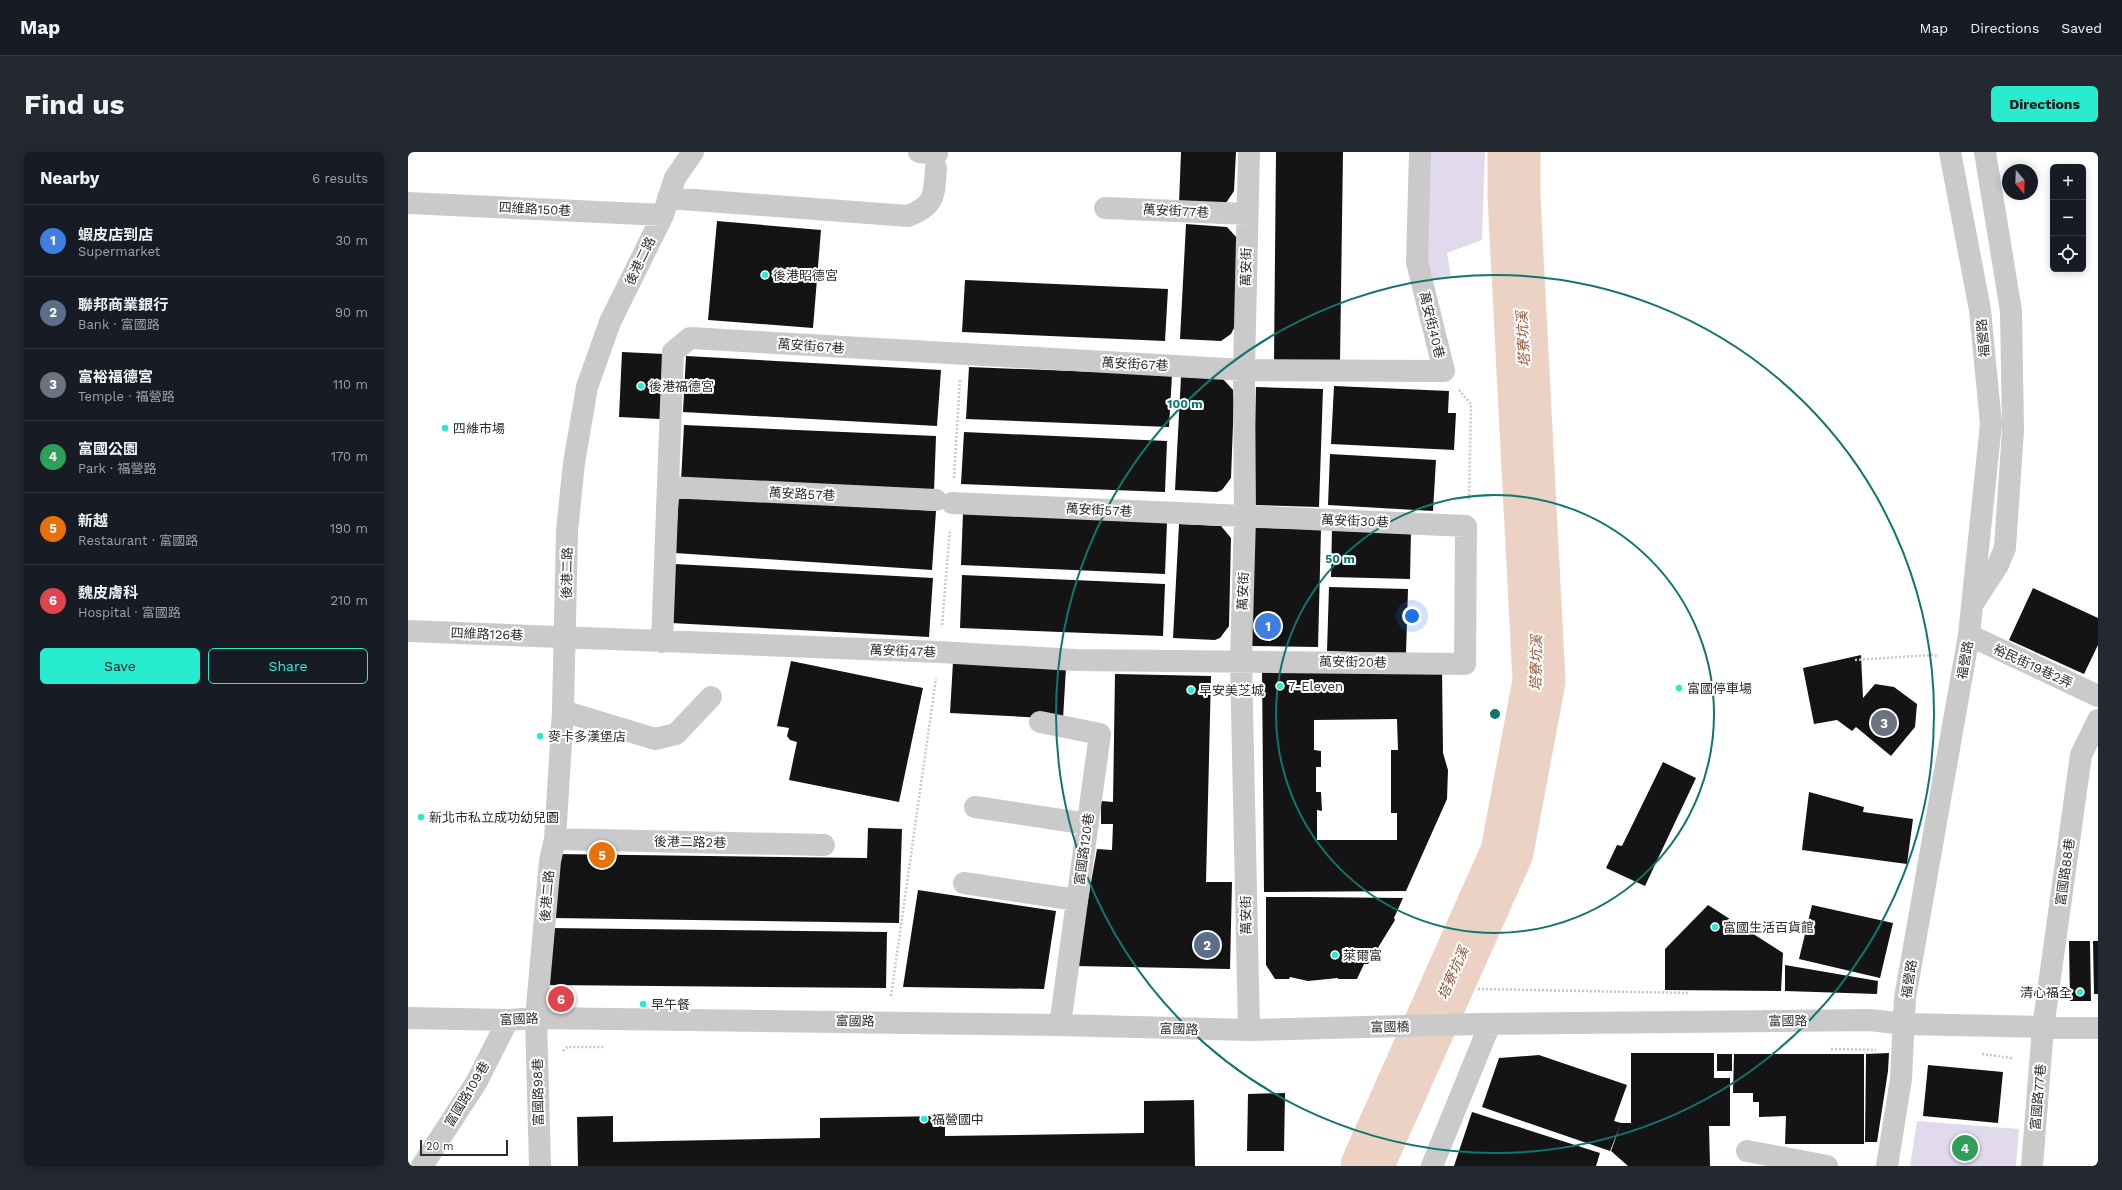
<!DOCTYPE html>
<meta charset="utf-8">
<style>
:root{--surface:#171b24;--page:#242831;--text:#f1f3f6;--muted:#9ea1a6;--line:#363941;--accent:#28ecd0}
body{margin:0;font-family:"Work Sans","Noto Sans TC",sans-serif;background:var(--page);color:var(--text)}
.controls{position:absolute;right:12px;top:12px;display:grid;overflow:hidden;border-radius:6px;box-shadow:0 2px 10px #0003}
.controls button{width:36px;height:36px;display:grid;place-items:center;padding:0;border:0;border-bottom:1px solid var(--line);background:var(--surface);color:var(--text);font:20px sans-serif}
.compass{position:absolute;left:1594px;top:12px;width:36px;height:36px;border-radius:50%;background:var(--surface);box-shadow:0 2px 10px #0003;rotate:161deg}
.scale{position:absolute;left:12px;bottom:10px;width:88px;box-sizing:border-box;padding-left:4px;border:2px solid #2d2d2d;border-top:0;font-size:11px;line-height:14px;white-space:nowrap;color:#2d2d2d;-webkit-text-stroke:3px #fff;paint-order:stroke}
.you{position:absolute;left:1004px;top:464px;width:14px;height:14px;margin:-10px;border:3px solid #fff;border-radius:50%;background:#1a73e8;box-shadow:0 0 0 6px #1a73e833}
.badge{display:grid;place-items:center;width:26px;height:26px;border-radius:50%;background:var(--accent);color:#fff;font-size:13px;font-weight:700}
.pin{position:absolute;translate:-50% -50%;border:2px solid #fff;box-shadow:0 1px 4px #0006}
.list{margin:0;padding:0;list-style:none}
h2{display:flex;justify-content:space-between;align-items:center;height:52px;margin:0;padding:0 16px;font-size:17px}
h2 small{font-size:13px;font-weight:400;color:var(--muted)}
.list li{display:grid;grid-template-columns:26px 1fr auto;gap:12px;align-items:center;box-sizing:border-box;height:72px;padding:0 16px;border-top:1px solid var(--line)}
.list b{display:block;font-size:15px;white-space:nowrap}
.list p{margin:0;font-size:13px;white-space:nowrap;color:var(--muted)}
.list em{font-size:13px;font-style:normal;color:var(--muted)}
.actions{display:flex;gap:8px;padding:12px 16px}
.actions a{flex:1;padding:9px 0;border:1px solid var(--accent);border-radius:6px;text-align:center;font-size:14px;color:var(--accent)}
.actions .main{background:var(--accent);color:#111}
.icon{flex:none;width:22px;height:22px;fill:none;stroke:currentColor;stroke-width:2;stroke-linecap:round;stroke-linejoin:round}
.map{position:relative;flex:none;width:1690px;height:1014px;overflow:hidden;border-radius:6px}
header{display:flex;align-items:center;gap:24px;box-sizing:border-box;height:56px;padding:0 20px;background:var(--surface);border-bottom:1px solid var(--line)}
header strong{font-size:19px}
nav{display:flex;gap:22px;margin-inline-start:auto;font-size:14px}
.intro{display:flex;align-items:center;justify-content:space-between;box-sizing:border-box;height:96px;padding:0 24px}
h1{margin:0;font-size:28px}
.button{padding:10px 18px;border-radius:6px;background:var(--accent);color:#111;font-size:14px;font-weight:700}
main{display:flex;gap:24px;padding:0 24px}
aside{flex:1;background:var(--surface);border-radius:6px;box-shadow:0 2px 10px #0003}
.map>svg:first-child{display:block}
.green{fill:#e1daec}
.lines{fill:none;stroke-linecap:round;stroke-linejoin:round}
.river{stroke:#ecd2c5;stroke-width:53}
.building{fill:#141414;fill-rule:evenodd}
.path{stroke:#c7c7c7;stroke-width:2.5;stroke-dasharray:2 2;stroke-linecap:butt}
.minor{stroke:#cacaca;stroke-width:22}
.ring{fill:none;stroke:#0f766e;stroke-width:2}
.poi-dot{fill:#28ecd0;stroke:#fff;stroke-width:1.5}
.labels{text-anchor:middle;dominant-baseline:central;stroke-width:4;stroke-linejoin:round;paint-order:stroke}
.street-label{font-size:13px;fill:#2d2d2d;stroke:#fff}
.poi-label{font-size:13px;fill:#2d2d2d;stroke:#fff;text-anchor:start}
.water-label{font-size:14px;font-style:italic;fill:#925538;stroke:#fff}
.centre{fill:#0f766e;stroke:#fff;stroke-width:2}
.ring-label{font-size:12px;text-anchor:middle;font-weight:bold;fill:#0f766e;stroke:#fff;stroke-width:4;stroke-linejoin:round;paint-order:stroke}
</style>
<header>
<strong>Map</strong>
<nav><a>Map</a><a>Directions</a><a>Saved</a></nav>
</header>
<div class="intro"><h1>Find us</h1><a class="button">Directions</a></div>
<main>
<aside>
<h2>Nearby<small>6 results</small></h2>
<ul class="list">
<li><span class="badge" style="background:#3f7fe0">1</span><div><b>蝦皮店到店</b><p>Supermarket</p></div><em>30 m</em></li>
<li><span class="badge" style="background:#5c6f8a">2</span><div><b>聯邦商業銀行</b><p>Bank · 富國路</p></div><em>90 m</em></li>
<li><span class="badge" style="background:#6b7280">3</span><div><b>富裕福德宮</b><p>Temple · 福營路</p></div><em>110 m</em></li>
<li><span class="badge" style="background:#2e9e5b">4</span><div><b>富國公園</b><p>Park · 福營路</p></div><em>170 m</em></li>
<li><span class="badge" style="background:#e8710a">5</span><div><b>新越</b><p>Restaurant · 富國路</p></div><em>190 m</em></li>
<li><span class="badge" style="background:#e0444e">6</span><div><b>魏皮膚科</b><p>Hospital · 富國路</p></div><em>210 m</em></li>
</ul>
<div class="actions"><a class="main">Save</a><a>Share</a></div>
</aside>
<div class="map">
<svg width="1690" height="1014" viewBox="0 0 1690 1014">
<rect width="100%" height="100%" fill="#fff"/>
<!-- green -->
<path class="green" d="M1022,0H1077L1074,88L1039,101L1043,124L1024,128L1019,108Z
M1509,969L1611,977L1608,1014H1502Z"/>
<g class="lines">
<!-- river -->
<path class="river" d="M959,1014L1099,700L1131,529L1106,45V0"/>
</g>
<!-- building -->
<path class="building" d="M773,0H828L826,39L818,51H771Z
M868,0H935L932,211L866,209Z
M309,69L413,78L405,176L300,168Z
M778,72L819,75L829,86L827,174L823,182L813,189L772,187Z
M557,128L760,137L757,189L554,180Z
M214,200L256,202L252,267L211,265Z
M278,204L533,218L529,274L275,260Z
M561,215L764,223L761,275L558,267Z
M773,225L815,227L825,238L826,246L823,326L814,338L809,340L767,338Z
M926,234L1041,239L1040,261H1048L1046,298L923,292Z
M848,235L915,237L911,355L845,353Z
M276,273L528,284L526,340L273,329Z
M556,280L759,289L757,340L553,332Z
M922,302L1028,308L1025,359L920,353Z
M271,343L528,359L524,418L267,401Z
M555,361L759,370L757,422L553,413Z
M771,372L813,374L823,386L821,474L812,486L807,488L765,486Z
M847,376L913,377L910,495L843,494Z
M924,377L1003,379L1002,427L923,425Z
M267,412L525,426L521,485L263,471Z
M554,423L757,432L755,484L552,476Z
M921,435L1000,437L998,502L919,499Z
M1625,436L1690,466V493L1676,522L1601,488Z
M1453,503L1455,546L1467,532L1486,535L1509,552L1507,575L1483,604L1448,575L1444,579L1429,568L1406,572L1395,516Z
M383,509L515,536L491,650L381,628L389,590L382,588L379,584L381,576L369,574Z
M545,510L658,516L655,567L542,561Z
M1034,516L1035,601L1040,618L1039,647L998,739L856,740L854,518ZM989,567L990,598H983V661H989V688H909V658L914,659L913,640H908V615H913V599L906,598V568Z
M707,522L803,524L798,730H824L822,817L668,814L689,697L704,698L705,672H693V649L705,650Z
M1255,610L1288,626L1237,734L1198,716L1209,693L1214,694Z
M1401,640L1456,655L1455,660L1505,667L1499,712L1394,698Z
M460,676L494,677L491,771L145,766L147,702L459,706Z
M510,738L648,759L636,837L495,835Z
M858,745H898L995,746L986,766L987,768L960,812H956L949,827H930V826L900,829L882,825L881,827H867L858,813Z
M1300,753L1375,801L1373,839L1257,838V797Z
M1404,753L1485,771L1472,826L1391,807Z
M141,776L479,780L478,836L140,833Z
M1661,789H1682L1683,849H1662Z
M1685,789H1690V842H1686Z
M1377,813L1470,829L1469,842L1377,839Z
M1223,901H1306V926H1322V974H1301L1302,1014H1220L1203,999L1212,974L1202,999L1074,955L1091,906L1131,903L1219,933L1206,969L1213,971H1223Z
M1481,901L1480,919L1469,990H1457L1458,902Z
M1309,902H1324V919H1309Z
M1326,902H1456V992H1377L1378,964L1351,965V950H1345V941H1325Z
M1520,913L1595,920L1590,971L1515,964Z
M877,941L876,999H839L840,942Z
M786,948L787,1014H170L169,965L205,964V990L412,986V966L537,964V984L736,981V949Z
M1064,960L1192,1001L1188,1014H1046Z"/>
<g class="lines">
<!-- path -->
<path class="path" d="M1051,238L1063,252L1061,349
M546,326L552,227
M534,473L542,377
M1447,508L1523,503L1531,504
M1070,837L1280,841
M483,844L528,526
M1423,897L1468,898
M155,899L159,895H196
M1574,902L1604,906V908"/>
<!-- minor -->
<path class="minor" d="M511,0L529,2
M841,0L836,218L837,365L833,509L841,878
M260,46L500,64C528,53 526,43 528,16
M0,51L255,63
M697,56L839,62
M260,335L528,348
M1566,450L1590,413L1597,396L1605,278L1603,159L1577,0
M0,479L531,500L667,508L1057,512L1058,374L544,351
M1561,483L1690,544
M254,490L265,200L282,186L836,218L1036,219L1009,110L1012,0
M155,559L247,587L268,582L303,545
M632,570L692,582L652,873
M567,655L680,672
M147,687L416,693
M556,731L669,748
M0,866L100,868L128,866L652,873L841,878L1071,872L1462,868L1496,872L1690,876
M1339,999L1419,1014
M14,1014L68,931L100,868
M132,1014L128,866L142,709L147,687L155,559L159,379L166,311L179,235L202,170L255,63L267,26L285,0
M1024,1014L1082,872
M1479,1014L1493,927L1497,846L1561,483L1583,272L1572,158L1542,0
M1624,1014L1635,876L1673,603L1690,568"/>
</g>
<!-- distance rings -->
<g class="ring">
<circle cx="1087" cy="562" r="219"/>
<circle cx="1087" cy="562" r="439"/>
</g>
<!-- markers -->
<g class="poi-dot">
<circle cx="357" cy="123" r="4"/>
<circle cx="233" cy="234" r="4"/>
<circle cx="37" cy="276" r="4"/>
<circle cx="872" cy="534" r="4"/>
<circle cx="1271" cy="536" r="4"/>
<circle cx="783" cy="538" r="4"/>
<circle cx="132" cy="584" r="4"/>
<circle cx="13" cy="665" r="4"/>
<circle cx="1307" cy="775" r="4"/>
<circle cx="927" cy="803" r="4"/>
<circle cx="1672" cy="840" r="4"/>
<circle cx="235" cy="852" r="4"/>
<circle cx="516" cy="967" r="4"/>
</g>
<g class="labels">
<!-- street labels -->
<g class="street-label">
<text transform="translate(127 57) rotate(3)">四維路150巷</text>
<text transform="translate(768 59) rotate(3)">萬安街77巷</text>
<text transform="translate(232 109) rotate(-64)">後港二路</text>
<text transform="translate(838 115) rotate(-89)">萬安街</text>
<text transform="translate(1024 173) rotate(76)">萬安街40巷</text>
<text transform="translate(1575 186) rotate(-95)">福營路</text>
<text transform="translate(403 194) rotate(4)">萬安街67巷</text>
<text transform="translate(727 212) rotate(3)">萬安街67巷</text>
<text transform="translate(394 342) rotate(3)">萬安路57巷</text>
<text transform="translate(691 358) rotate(3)">萬安街57巷</text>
<text transform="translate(947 369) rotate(2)">萬安街30巷</text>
<text transform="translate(159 421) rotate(-89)">後港二路</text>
<text transform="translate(835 439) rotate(-88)">萬安街</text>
<text transform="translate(79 482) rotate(2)">四維路126巷</text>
<text transform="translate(495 499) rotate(2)">萬安街47巷</text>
<text transform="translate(1557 508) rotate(-80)">福營路</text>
<text transform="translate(945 510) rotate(1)">萬安街20巷</text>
<text transform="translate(1625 514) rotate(25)">裕民街19巷2弄</text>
<text transform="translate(282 690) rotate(1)">後港二路2巷</text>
<text transform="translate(676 697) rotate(-82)">富國路120巷</text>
<text transform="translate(1657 720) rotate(-82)">富國路88巷</text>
<text transform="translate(139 744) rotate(-85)">後港二路</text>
<text transform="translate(838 763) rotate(-91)">萬安街</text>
<text transform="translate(1501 827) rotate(-81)">福營路</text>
<text transform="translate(111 867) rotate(-2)">富國路</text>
<text transform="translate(447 869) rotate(1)">富國路</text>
<text transform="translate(1380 869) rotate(-1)">富國路</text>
<text transform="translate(982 875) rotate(-1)">富國橋</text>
<text transform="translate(771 877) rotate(2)">富國路</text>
<text transform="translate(130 940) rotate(-91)">富國路98巷</text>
<text transform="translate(59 942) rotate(-59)">富國路109巷</text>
<text transform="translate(1630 945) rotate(-85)">富國路77巷</text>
</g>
<!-- poi labels -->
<g class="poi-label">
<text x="365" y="123">後港昭德宮</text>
<text x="241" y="234">後港福德宮</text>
<text x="45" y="276">四維市場</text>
<text x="880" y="534">7-Eleven</text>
<text x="1279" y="536">富國停車場</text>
<text x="791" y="538">早安美芝城</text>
<text x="140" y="584">麥卡多漢堡店</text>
<text x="21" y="665">新北市私立成功幼兒園</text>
<text x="1315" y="775">富國生活百貨館</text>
<text x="935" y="803">萊爾富</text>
<text x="1664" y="840" text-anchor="end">清心福全</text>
<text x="243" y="852">早午餐</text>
<text x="524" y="967">福營國中</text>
</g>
<!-- water labels -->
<g class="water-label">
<text transform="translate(1115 187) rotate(-93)">塔寮坑溪</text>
<text transform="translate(1128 511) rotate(-89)">塔寮坑溪</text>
<text transform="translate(1045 821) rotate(-66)">塔寮坑溪</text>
</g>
</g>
<circle cx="1087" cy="562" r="6" class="centre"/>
<g class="ring-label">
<text x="777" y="256">100 m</text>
<text x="932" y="411">50 m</text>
</g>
</svg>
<div class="controls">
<button>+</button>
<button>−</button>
<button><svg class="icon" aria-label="locate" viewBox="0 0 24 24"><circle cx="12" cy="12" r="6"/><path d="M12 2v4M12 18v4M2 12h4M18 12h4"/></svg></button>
</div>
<svg class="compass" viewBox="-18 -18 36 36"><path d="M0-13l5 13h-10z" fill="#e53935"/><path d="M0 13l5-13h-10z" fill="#9ea1a6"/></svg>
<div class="scale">20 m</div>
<div class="you"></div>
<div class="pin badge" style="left:860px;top:474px;background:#3f7fe0">1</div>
<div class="pin badge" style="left:799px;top:793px;background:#5c6f8a">2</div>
<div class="pin badge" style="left:1476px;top:571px;background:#6b7280">3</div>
<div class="pin badge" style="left:1557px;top:996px;background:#2e9e5b">4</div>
<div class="pin badge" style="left:194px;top:703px;background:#e8710a">5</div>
<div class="pin badge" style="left:153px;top:847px;background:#e0444e">6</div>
</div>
</main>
